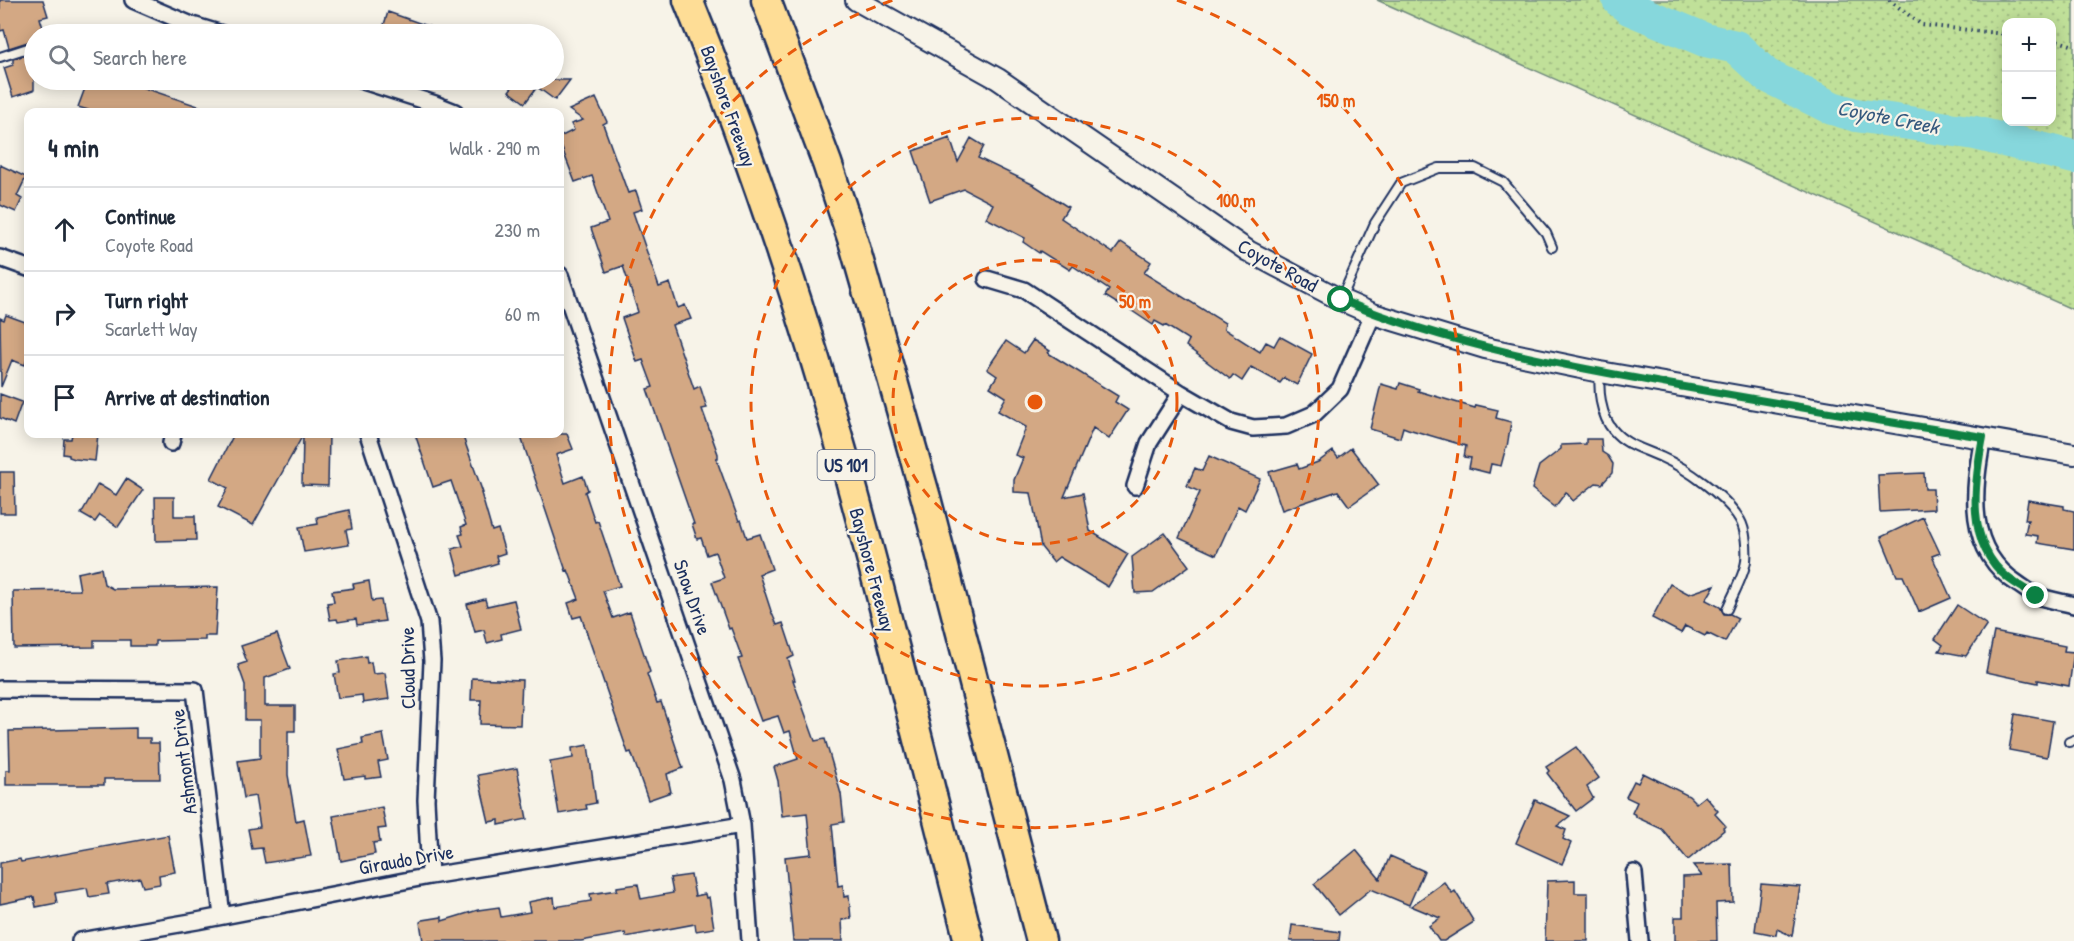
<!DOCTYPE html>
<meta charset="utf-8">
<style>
:root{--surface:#fff;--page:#f6f6f7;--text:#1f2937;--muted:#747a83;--line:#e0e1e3}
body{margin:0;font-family:"Patrick Hand",sans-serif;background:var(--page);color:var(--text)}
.controls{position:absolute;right:18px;top:18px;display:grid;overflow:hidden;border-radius:12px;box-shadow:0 3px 15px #0003}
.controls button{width:54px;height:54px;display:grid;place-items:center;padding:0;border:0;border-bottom:2px solid var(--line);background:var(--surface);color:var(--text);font:30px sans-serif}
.stop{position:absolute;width:18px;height:18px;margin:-14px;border:4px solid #0b8043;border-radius:50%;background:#fff}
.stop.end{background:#0b8043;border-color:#fff;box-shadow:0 2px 6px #0008}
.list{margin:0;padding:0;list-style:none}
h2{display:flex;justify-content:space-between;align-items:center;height:78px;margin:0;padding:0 24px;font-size:26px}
h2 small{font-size:20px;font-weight:400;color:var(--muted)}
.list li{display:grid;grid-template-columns:39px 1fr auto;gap:18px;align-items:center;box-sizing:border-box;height:84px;padding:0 24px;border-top:2px solid var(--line)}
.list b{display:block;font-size:22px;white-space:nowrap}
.list p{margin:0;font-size:20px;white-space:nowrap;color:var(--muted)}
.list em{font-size:20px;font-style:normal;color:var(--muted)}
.icon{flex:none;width:33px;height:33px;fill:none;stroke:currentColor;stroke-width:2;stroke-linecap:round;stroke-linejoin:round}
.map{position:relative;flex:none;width:2074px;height:941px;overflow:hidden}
.search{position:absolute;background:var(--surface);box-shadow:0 3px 15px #0003;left:24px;top:24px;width:540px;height:66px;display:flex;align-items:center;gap:15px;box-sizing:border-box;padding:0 21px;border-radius:33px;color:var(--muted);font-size:22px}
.panel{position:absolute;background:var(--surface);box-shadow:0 3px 15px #0003;left:24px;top:108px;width:540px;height:330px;border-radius:12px}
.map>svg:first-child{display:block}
.grass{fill:url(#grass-dots);stroke:#6e887c;stroke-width:1.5;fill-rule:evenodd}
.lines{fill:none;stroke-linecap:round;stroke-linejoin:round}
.river{stroke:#86d7dc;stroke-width:34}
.building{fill:#d3a884;stroke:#1b2f5e;stroke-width:1.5}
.service-casing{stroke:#1b2f5e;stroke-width:12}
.minor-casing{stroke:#1b2f5e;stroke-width:20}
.tertiary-casing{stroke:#1b2f5e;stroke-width:24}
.motorway-casing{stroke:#1b2f5e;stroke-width:33}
.path{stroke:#1b2f5e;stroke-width:4;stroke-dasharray:1.5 4.5;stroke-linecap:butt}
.service{stroke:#f7f3e8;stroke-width:8}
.minor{stroke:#f7f3e8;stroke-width:15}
.tertiary{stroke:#f7f3e8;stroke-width:20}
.motorway{stroke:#fedd96;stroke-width:28}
.route{stroke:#0b8043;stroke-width:8}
.ring{fill:none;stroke:#e8590c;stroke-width:3;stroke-dasharray:10 8}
.labels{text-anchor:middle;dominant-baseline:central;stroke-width:4.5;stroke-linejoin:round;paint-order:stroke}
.shield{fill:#f7f3e8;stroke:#5d6a87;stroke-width:1.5}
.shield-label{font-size:18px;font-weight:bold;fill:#1b2f5e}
.street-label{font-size:20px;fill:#1b2f5e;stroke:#f7f3e8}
.water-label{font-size:21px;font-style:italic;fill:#36597e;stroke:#f7f3e8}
.centre{fill:#e8590c;stroke:#f7f3e8;stroke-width:3}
.ring-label{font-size:18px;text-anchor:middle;font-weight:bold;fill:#e8590c;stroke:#f7f3e8;stroke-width:4.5;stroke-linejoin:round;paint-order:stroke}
</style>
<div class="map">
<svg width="2074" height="941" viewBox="0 0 2074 941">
<defs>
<pattern id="grass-dots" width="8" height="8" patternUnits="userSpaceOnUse" patternTransform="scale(1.5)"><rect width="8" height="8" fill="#c0e099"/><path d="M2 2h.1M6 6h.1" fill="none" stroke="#a4c086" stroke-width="1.8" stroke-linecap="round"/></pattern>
</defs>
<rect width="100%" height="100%" fill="#f7f3e8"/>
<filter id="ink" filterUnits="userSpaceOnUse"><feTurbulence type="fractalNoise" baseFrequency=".0167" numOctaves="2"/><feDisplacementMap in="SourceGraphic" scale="12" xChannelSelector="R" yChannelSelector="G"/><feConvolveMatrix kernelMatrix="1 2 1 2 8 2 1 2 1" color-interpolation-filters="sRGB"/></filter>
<g filter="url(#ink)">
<!-- grass -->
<path class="grass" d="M1377,0H2074V310ZM2006,22H2052V122H2006Z"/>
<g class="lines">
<!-- river -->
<path class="river" d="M1619,0L1629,8L1705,40L1736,47L1766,75L1832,108L1856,115L1975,133L2074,157"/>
</g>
<!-- building -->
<path class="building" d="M0,0H43L48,16L40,18L44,31L34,34V40L9,48L4,30L0,31Z
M388,12L445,32V34H381Z
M34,52V90L13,97L4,68L13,65V59Z
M88,80H125L126,82L210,110V112H95L78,107Z
M518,80H570L555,100L537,87L525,103L509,91Z
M596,98L607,122L603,124L628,193L636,191L642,209L633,212L659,287L670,283L678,308L685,305L691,319L672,325L694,389L700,386L707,408L702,409L718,454V458H716L739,521L741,520L747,538L760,534L772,569L759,574L771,611L777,625L783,623L794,656L788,659L795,680H793L815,741L825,739L841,794L844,822L832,824L838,886L843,885L844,897L849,896L851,919L842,920L843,941H793L785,857L811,854L807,813L782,816L778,781L774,767L798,759L790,731L784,733L778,716L761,721L738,659L742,658L731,628L729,629L712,582L724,578L715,552L707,555L701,538L697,539L692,524H694L647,389L653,387L643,360L637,362L622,318L638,312L623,266L606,272L591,228L608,222L592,176L575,182L560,143V137L574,130L571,124L583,120L569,110Z
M950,138L958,162L971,138L984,146L978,158L1034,185L1068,207L1061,218L1113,253L1121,242L1151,262L1144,273L1225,323L1224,329L1260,352L1266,342L1274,346L1279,337H1281L1312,354L1297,385L1284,378L1280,383L1251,367L1242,381L1233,375L1230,379L1186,346L1189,340L1165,325L1164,326L1155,321L1153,325L1123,305L1121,306L1105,296L1109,290L1073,266L1070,270L1040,251L1039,253L1023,242L1025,238L986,218L993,204L964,189L930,201L913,151Z
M0,165L26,177L17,196L22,199L16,212L0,205Z
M6,315L28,323V356L25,365L12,360L1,387L0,318L4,320Z
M1033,340L1050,351L1048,353L1118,396L1115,402L1128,410L1109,439L1093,428L1064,497L1083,493L1090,531L1128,554L1108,587L1059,557L1053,562L1041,547L1031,493L1014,492V480L1023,458L1015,455L1026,427L998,411L1006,397L990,387L997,376L987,369L1006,341L1024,353Z
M1400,383L1419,389L1418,391L1475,408L1476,405L1498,410L1496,418L1511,422L1507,447H1506L1501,466L1491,464L1489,473L1469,468L1471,458L1464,457L1466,446L1408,429L1403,427L1400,438L1370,429L1381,384L1398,389Z
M0,394L22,402L14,424L0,418Z
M72,434H98L95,461L75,459L69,457V455L63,454L64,439H71Z
M234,434H329L328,486L302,485L303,435L253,525L218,507L228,488L211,479Z
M415,434H462L483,493H481L492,531L498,529L505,553L496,556L498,563L459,575L452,549L463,546L459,535L463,534L461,527L466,525L451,481L433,487Z
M520,434H567L573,449L556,455L565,483L583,476L588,490L585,492L595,522L598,521L620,586L603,591L613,618L630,612L650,672L647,674L657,703L661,702L683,768L667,774L671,792L648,800L631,752L628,753L581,616L573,618L568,603L579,599L568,570L566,571Z
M1586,439H1601L1602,452L1608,456L1613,464L1612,473L1602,484L1596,483L1573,501L1566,492L1555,507L1532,489L1539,466L1561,449V445L1586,444Z
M1351,448L1379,485L1349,506L1338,491L1282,510L1269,472L1297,464L1299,469L1318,462L1333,451L1338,458Z
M1209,456L1260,479L1245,510L1238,506L1216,555L1179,538L1200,492L1187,486L1195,468L1202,471Z
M0,472H14L15,513H0Z
M1924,473L1925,489H1933L1934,509L1880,512L1878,475Z
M126,479L143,490L118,527L100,515L95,522L81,514L98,484L116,495Z
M155,497H174V516H195L196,540L156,541Z
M2028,500L2064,506V509L2074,511V549L2037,543L2038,536L2025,534L2028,520H2025Z
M349,510L352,529L346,530L349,545L304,552L299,527L318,524L317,517Z
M1923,517L1940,553L1932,556L1951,598L1919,612L1903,576H1897L1881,537Z
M1165,533L1189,566L1153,592L1135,593L1132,557Z
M101,568L104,584L113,589L218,587L215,636H205V640L155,641V646H130V640H94V647L14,648L13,591L80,590L77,573Z
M369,581L372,601L381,600L385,621L357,625L356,619L338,622L337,619L330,620L327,603L334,602L332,591L354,588L353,584Z
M1670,584L1689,594L1715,585L1706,600L1720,607L1724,614H1730L1738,618L1725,642L1707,633L1705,636L1685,626L1681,633L1652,618Z
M485,599L487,606L514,600L521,629L501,634L502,639L487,643L484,630L475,632L467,604Z
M1957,605L1987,625L1966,656L1939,651L1943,645L1935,639Z
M1994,632L2065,646L2064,651L2074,652L2069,686L2038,680V683L1986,672Z
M277,634L290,669L265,678V706H295V731H288V775L296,821L304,819L311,856L265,863L262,848L252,849L248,829L260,827L255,796L244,798L238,761L260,758V720H245V685L238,665L247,662L241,646Z
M366,656L367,663L371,662L373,674L385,673L389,699L363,703L362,695L338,698L334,674L340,673L338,661Z
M472,678L522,680L520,725L480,724L481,700H471Z
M2015,714L2053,721L2047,757L2009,750Z
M136,728V738H150V743H159L160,779H104V785H6V770H10L9,731Z
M383,734L388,760L378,762L381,777L365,779V776L344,779L338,749L363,744L362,738Z
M588,745L596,803L586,805L587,809L559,814L550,762L573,758L572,748Z
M1576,747L1599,778L1587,787L1593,798L1576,811L1547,773L1549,771L1546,767Z
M517,768L527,819L499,825V820L489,822L478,775Z
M1643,773L1689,796L1696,803L1705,796L1718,811L1715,814L1726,826L1723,828L1724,830L1688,860L1662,829L1636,817V815L1632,813L1637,802L1626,797L1634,781L1638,783Z
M1535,800L1570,816L1557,826L1566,830L1563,839L1571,843L1562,864L1516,843Z
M382,807L386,828L378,829L380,842L373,843L375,854L341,861L333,816Z
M168,835L175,872L159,875L160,884L143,887L140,878L107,884L109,894L89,897L87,888L55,893L57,903L36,907L34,897L0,904V863L20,859L21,862Z
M1356,850L1380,879L1390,856L1424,871L1409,905L1371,889L1339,915L1314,884Z
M1732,864L1733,902L1716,903L1717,941H1675V917H1683V877L1702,876L1693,865Z
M691,875L695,896L705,894L706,898L709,897L714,928L696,931L695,924L626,937L625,933L581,941H423L420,922L423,920L442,917V921L478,910L499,907L501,917L530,912L528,902L554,897L555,907L591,901L590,894L617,890V887L638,884L641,899L673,893L670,878Z
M1575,880V893H1588V941H1545L1547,881Z
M1444,882L1452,893L1455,891L1474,922L1444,941H1439L1429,926L1440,918L1411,906Z
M1761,884L1800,887L1792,936L1777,929L1776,935L1755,931Z
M1292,925L1340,932L1339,941H1290Z"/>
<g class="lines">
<!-- service casing -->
<g class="service-casing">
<path id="service" d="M0,57L34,46
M1341,299L1375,223L1401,183L1439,168H1475L1503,182L1546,233L1552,247
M1600,373C1598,391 1601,416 1613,430C1625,445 1644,449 1661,457C1686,468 1726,496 1740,520C1746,530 1747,550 1746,561C1744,576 1733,594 1727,609
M2069,742L2074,740"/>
</g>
<!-- minor casing -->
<g class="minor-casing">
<path id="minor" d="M133,0L189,24L222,34
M360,80L435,104L455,112
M0,258L28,268
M560,275L733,780L742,825L750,941
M987,279L1024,290L1181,393L1231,422L1253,428L1286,426L1314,414L1340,389L1373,314
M368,434L429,622L432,661L426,800L430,876
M1983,437C1973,491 1965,550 2018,584C2024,588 2031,594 2038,596C2049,600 2062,602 2074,605
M171,443L173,434
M1135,486L1149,443L1181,393
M0,689L195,690L222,916
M1634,873L1640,941
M80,941L197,921L430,876L742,825"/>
</g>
<!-- tertiary casing -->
<g class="tertiary-casing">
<path id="tertiary" d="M856,0L998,79L1248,251L1341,300L1373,314L1485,348L1600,372L2074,454"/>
</g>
<!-- motorway casing -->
<g class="motorway-casing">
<path id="motorway" d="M688,0C751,154 803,312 848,472C891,628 929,785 969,941
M766,0L827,163L854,244L926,498L1041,941"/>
</g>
<!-- path -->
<path class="path" d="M1889,0L1922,25L2006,34
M2052,39L2074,46"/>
<!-- service -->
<use href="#service" class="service"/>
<!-- minor -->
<use href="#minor" class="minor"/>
<!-- tertiary -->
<use href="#tertiary" class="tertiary"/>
<!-- motorway -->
<use href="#motorway" class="motorway"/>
</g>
</g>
<g class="lines" filter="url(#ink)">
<!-- route -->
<path class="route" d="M1341,300C1449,345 1565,366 1679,386C1780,404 1882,421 1983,437C1974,484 1965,544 2008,578C2017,585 2027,590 2036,596"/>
</g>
<!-- distance rings -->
<g class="ring">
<circle cx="1035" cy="402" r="142"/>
<circle cx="1035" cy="402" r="284"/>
<path d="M1177 0A426 426 0 1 1 893 0"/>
</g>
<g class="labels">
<!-- shield labels -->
<rect class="shield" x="817.5" y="450" width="57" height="30" rx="4.5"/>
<g class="shield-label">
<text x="846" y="465">US 101</text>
</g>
<!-- street labels -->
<g class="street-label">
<text transform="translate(729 106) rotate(70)">Bayshore Freeway</text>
<text transform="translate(1278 265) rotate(29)">Coyote Road</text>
<text transform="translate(873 570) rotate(75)">Bayshore Freeway</text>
<text transform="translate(693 597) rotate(71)">Snow Drive</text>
<text transform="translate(407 668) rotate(-91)">Cloud Drive</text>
<text transform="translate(183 762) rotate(-97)">Ashmont Drive</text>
<text transform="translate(406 859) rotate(-10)">Giraudo Drive</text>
</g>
<!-- water labels -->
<g class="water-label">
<text transform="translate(1888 117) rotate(11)">Coyote Creek</text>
</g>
</g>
<circle cx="1035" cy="402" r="9" class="centre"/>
<g class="ring-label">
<text x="1336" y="107">150 m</text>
<text x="1236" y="207">100 m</text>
<text x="1135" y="308">50 m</text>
</g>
</svg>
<div class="controls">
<button>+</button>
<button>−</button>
</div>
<div class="stop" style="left:1341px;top:300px"></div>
<div class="stop end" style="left:2036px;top:596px"></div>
<div class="search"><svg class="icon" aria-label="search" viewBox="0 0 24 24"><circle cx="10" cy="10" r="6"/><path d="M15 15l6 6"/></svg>Search here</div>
<section class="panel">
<h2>4 min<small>Walk · 290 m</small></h2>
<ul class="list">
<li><svg class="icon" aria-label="ahead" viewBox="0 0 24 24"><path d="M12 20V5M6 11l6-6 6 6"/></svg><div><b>Continue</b><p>Coyote Road</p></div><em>230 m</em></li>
<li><svg class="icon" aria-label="right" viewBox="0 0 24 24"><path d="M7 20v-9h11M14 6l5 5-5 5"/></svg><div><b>Turn right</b><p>Scarlett Way</p></div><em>60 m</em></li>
<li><svg class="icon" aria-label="arrive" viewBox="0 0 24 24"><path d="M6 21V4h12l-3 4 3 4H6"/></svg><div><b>Arrive at destination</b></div></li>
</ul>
</section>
</div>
